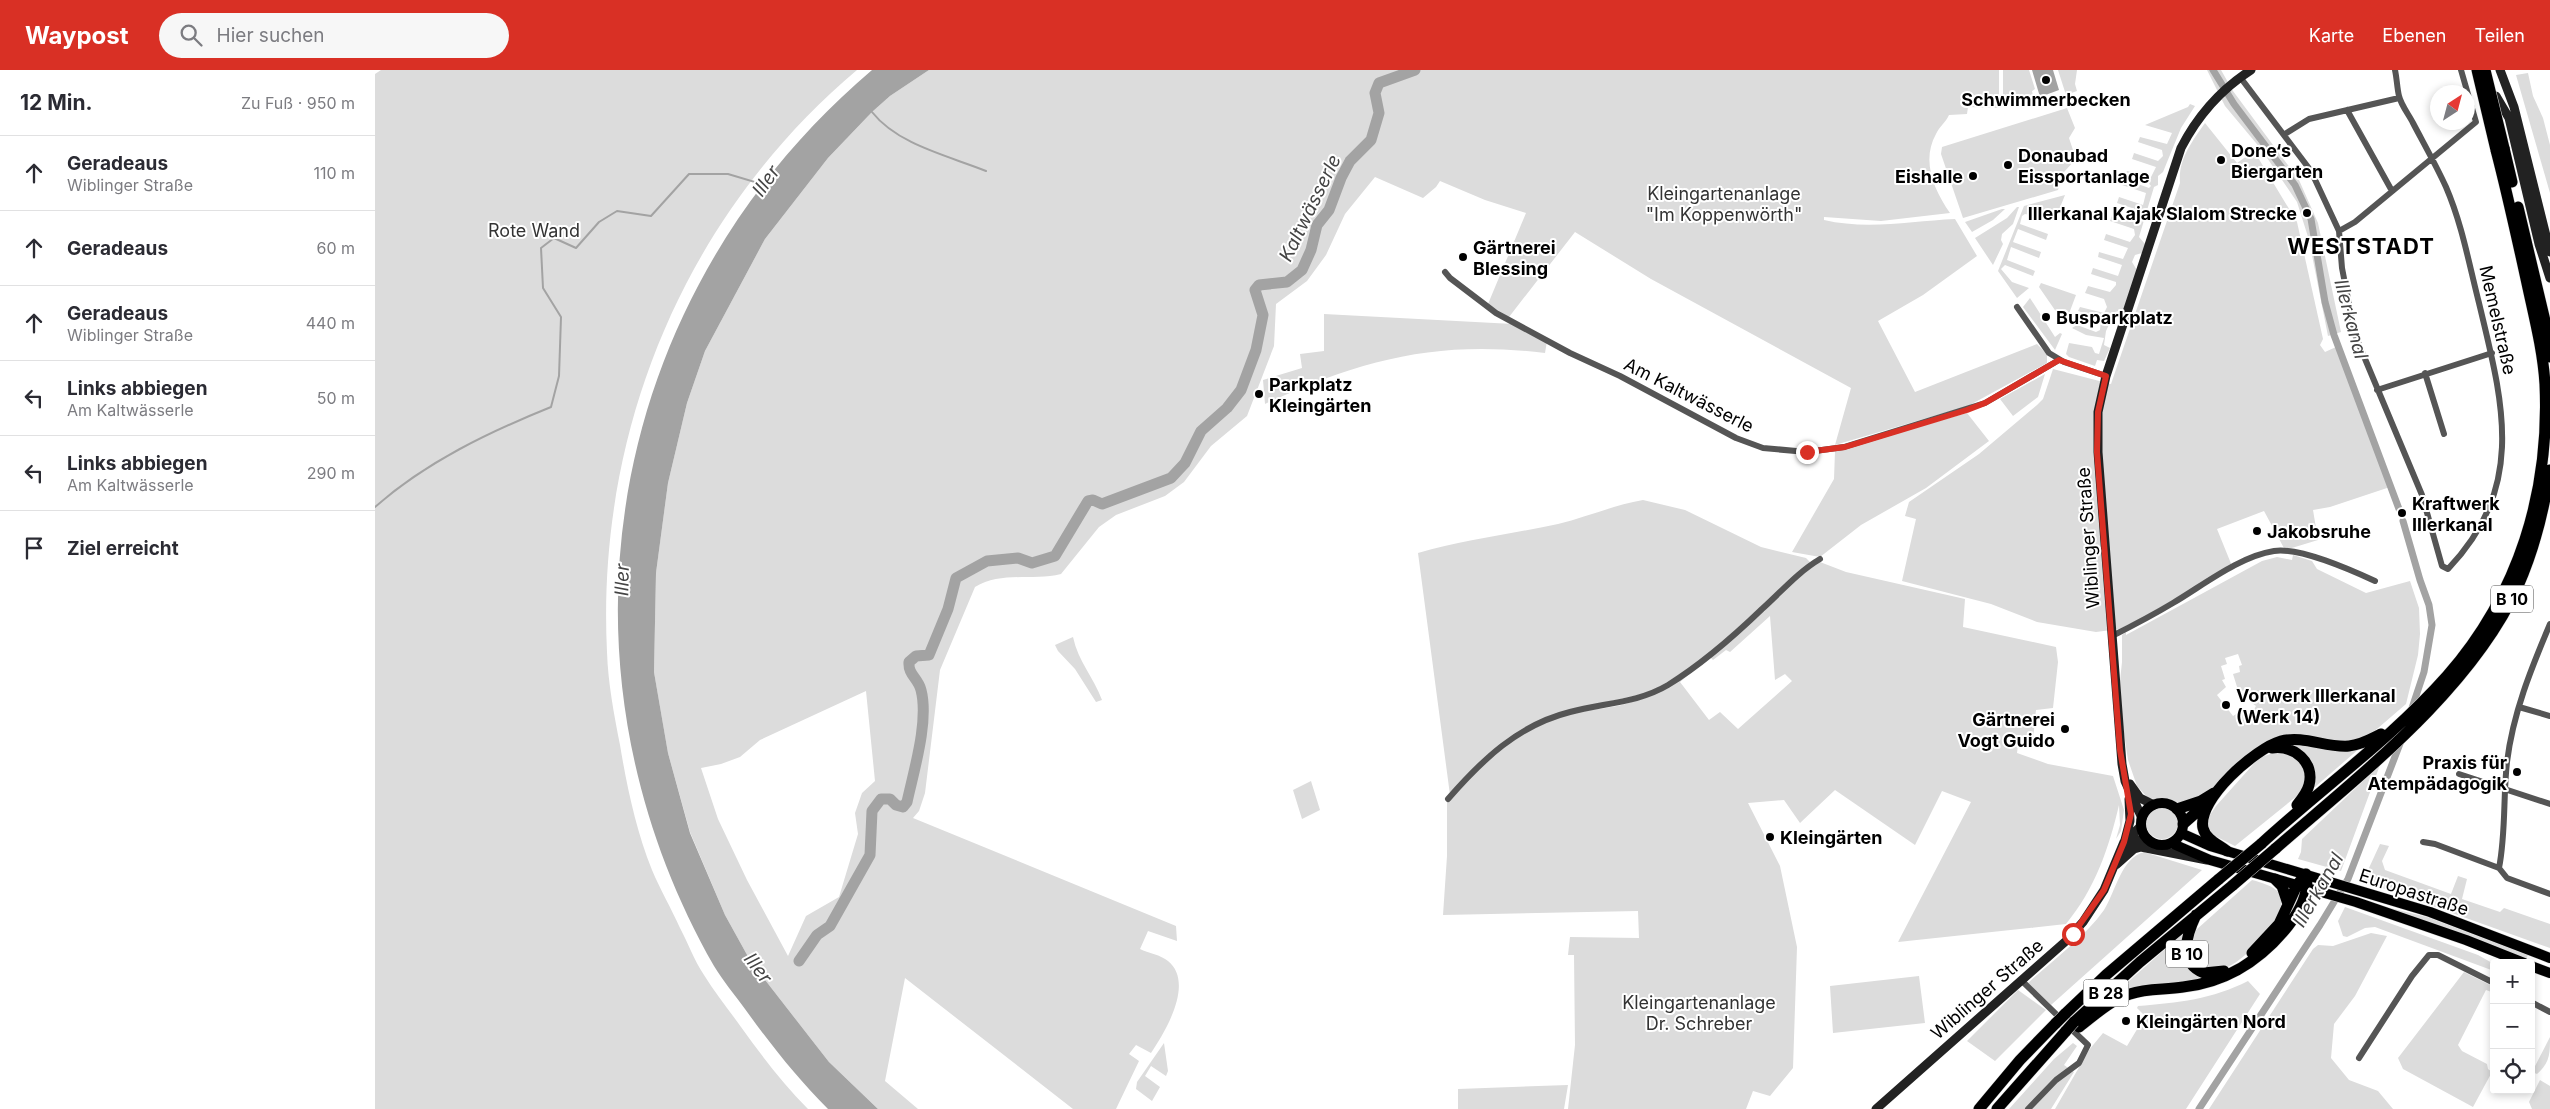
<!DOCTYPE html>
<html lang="de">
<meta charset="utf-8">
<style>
:root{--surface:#fff;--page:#f7f7f7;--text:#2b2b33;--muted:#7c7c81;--line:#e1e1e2;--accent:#d93025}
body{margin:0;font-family:Inter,sans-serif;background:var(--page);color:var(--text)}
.controls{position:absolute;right:15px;bottom:15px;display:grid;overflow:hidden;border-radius:5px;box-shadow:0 2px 8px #0003}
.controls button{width:45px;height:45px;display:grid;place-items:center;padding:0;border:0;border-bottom:1px solid var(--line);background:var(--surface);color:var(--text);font:25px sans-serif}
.compass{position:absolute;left:2055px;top:15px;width:45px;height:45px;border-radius:50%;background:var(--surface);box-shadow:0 2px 8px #0003;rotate:36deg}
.stop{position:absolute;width:15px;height:15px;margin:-11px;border:4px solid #d93025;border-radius:50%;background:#fff}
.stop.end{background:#d93025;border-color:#fff;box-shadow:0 1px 5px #0008}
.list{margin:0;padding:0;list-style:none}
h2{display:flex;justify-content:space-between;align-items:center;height:65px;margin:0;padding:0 20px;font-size:21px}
h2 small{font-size:16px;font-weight:400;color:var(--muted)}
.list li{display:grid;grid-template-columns:32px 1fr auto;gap:15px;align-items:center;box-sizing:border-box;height:75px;padding:0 20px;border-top:1px solid var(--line)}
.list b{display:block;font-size:19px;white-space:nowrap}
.list p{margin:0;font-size:16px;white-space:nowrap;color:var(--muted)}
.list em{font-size:16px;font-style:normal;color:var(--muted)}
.icon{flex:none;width:28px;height:28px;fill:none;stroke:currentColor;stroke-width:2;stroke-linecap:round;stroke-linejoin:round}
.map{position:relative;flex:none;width:2175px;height:1039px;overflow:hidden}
header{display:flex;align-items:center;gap:30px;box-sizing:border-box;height:70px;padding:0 25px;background:var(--accent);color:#fff}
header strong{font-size:24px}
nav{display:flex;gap:28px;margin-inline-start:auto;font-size:18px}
.search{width:350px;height:45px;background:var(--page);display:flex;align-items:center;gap:12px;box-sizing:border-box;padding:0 18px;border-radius:28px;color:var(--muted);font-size:19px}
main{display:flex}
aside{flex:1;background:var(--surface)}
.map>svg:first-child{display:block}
.green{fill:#dcdcdc;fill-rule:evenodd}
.water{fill:#a3a3a3}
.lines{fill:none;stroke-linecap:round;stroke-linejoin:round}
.stream{stroke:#a3a3a3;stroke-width:2}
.canal{stroke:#a3a3a3;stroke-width:7}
.river{stroke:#a3a3a3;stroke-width:11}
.primary-casing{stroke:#dbdbdb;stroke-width:11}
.highway-casing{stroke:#dbdbdb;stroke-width:12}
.street{stroke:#555;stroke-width:6}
.secondary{stroke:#222;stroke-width:9}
.primary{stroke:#000;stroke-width:10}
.highway{stroke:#000;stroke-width:11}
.highway-bridge-casing{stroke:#dbdbdb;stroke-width:12;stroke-linecap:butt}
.highway-bridge{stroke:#000;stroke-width:11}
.route{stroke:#d93025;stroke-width:6}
.poi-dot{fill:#000;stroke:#fff;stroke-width:2}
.labels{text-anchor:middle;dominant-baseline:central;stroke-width:4;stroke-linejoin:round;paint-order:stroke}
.shield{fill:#fff;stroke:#4c4c4c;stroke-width:1}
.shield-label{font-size:16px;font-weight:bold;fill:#000}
.poi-label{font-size:18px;font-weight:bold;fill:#000;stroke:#fff;text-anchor:start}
.park-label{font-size:18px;fill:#333;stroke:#fff}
.street-label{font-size:18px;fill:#000;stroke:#fff}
.water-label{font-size:19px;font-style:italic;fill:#444;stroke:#fff}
.district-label{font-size:22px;font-weight:bold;letter-spacing:1px;fill:#000;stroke:#fff}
</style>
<header>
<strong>Waypost</strong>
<div class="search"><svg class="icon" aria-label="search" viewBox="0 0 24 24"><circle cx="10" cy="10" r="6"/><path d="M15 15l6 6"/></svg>Hier suchen</div>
<nav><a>Karte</a><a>Ebenen</a><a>Teilen</a></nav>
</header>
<main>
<aside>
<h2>12 Min.<small>Zu Fuß · 950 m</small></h2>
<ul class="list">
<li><svg class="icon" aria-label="ahead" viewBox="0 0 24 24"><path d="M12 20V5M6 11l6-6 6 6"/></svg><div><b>Geradeaus</b><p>Wiblinger Straße</p></div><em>110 m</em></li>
<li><svg class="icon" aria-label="ahead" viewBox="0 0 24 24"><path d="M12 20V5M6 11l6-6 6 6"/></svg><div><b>Geradeaus</b></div><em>60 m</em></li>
<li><svg class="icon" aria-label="ahead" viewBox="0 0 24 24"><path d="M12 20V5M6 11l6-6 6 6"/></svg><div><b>Geradeaus</b><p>Wiblinger Straße</p></div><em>440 m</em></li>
<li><svg class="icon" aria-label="left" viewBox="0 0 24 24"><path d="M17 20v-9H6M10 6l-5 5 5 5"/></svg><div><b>Links abbiegen</b><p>Am Kaltwässerle</p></div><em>50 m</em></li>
<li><svg class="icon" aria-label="left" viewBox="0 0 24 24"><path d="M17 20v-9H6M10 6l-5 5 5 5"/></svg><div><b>Links abbiegen</b><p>Am Kaltwässerle</p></div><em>290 m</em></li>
<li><svg class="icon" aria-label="arrive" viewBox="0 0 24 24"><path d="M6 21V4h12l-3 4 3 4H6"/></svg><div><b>Ziel erreicht</b></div></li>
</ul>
</aside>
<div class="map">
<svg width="2175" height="1039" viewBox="0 0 2175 1039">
<rect width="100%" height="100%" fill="#fff"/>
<!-- green -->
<path class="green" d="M6,0H482C311,144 221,359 232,582C233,613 239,644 245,675C252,717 261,760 277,800C285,819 296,838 305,858C313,873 319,890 329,905C340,923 354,940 366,957C387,986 408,1014 433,1039H0V4Z
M554,0H1624V38L1593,37L1592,44L1574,45C1571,52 1564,57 1561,64C1546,91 1559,120 1575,143L1506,151L1449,147V150C1491,160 1538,151 1580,149L1602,186L1548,225L1503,251L1540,322L1662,274L1672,284V293L1593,336L1460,375L1476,318L1276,209L1200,162L1134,247L1113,234L1151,143L1110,130L1065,111L1061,117L1048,128L1000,107L970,144L951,185L932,211L901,234L899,276L872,346L836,376L809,412L790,426L741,445L724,457L686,504C658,511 626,501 600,517L565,600L550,723L544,741L538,748L801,856L802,871L773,861L765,879C773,883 786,885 793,891C820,913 790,962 776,983L761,975L754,984L764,991L741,1039H698L530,908L510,1011L543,1039H503L454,992L376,892L350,845L315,762L293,683L279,602L281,503L293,413L312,333L330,281L390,169L453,88L497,42L515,26ZM491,621L500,711L487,723L480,743L483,764L464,827L431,846L413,886L372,810L343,749L326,698L346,694L365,687L385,670Z
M1628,0H1654L1660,19L1657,21L1658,26L1628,36Z
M1683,0H1702L1700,14L1702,21L1691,25Z
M1832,0H1846L1858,21L1924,110L1943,153L1966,262L1953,266L1934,170L1922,132L1886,79L1850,36Z
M2153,3L2158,26L2168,48L2175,75V123L2141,5Z
M1815,34L1820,36L1806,58L1788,102L1783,106V115L1779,117L1764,167L1770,174L1767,183L1760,185L1757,192L1763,202L1750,239L1740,242L1731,261L1729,275L1735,278L1729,291L1722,290L1720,296L1694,287L1691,284L1694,273L1717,277L1720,283L1724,284L1729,268L1711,265L1697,258L1702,255L1721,262L1725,260L1726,249L1703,241L1705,237L1729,243L1732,237L1729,229L1710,223L1713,216L1735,222L1741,215V212L1716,204L1718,198L1743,206L1747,195L1723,187L1724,182L1748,189L1753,178L1729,170L1731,164L1755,172L1760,165L1759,159L1735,151L1737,145L1761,153L1766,141L1742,133L1744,127L1768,135L1771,123L1747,115L1749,109L1774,118L1776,116L1772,111L1751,103L1752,101L1776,107L1781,97L1757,89L1759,83L1783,91L1788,86L1787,80L1763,72L1765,67L1792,74L1797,63L1770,55L1813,37Z
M1692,38L1700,58L1694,68L1701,89L1689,102L1683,120L1588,148L1566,84L1567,77Z
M1830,53L1862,93L1879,81L1922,152L1948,269L1945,275L1950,282L1961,277L2015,417L1955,437L1938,440L1943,470L1910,480L1889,441L1842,459L1857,496L1767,548L1744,559L1721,562L1662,552L1616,534L1527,511L1541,449L1530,446L1534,432L1604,384L1662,335L1668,329L1678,299L1736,314L1805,113C1803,89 1817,72 1830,53Z
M1690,125L1680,150L1650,144L1647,146L1645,154L1673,164L1671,170L1643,159L1638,172L1666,182L1664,188L1636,177L1632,190L1660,201L1658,206L1630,195L1626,199L1637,212L1654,218L1642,228L1623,201L1649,136Z
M1642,137H1644L1638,154L1627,164L1626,170L1628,174L1618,195L1600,168L1632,148Z
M1627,139H1630L1618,150L1597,162L1590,152Z
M1666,213L1701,225L1692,249L1684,246L1664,217Z
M1655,228L1680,267L1685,263L1687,264L1680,280L1648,237Z
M949,244L1138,254L1172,271L1170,283C1062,270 988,289 890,334L888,310L927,298L925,284L949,281Z
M1670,304L1663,327L1638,346L1625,329Z
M1592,343L1614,371L1551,418L1486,455L1445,487L1417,482L1459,409L1460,381Z
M1268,430L1310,440L1386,477L1431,488L1436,493L1370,553L1318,596L1276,622L1196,640L1138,666L1075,725L1043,483C1089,470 1136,464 1183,454C1212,447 1239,435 1268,430Z
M1918,485L1937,491L1942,499L1991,523L2035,511L2044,538L2045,564L2043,585L2031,634L1995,665L1967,673L1909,666L1825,727L1806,733L1773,728L1762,716L1753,690L1746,644L1745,611L1747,592V565L1751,562V565L1887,491L1902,487L1917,490ZM1863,584L1867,595L1864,596L1865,602L1858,604L1863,620L1871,621L1870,628L1881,636L1875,646L1867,641L1858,646L1842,625L1851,617L1847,610L1850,609L1846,596L1852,594L1850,588Z
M1445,492L1471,502L1590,529L1588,557L1681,577L1683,592L1678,638L1661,640L1657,679L1643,675L1642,683L1673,694L1738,706L1749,740L1746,761L1741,769L1745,755L1744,735C1734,778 1720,819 1691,854L1523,872L1596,732L1567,721L1540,775L1460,720L1425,753L1409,730L1373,733L1405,796L1422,877L1418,998L1395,1026L1378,1021L1371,1039H1193L1200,975L1199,885H1193L1195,867L1264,868L1263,841L1068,845L1072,786V731C1104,696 1141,661 1186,646C1211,638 1241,640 1264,629C1331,599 1384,542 1438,495ZM1395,546L1400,610L1410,604L1417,611L1363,659L1345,642L1334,650L1305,612L1335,587L1338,590L1351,580L1355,582Z
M698,567C703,591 719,608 727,630L721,632L700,599L683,581L680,575Z
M1915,674L1985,678L1940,717L1937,716Z
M1904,681L1925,690L1932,708L1928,721L1860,776L1834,763L1833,748L1841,736L1884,688Z
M2005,695L1966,801L1923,789L1926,782L1927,769Z
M936,711L945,740L927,749L918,720Z
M1771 753a16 16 0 1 1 32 0a16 16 0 1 1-32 0Z
M2005,774L2014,776L2007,791L2010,800L2076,824L2083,806L2092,809L2087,829L2125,842L2129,838L2175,854V878L1988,811Z
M1769,782L1827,800L1676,935L1653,913C1678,890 1710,867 1729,840C1741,821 1746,788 1769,782Z
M1877,810C1885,812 1899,816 1904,823C1918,842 1867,894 1850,898C1821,906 1811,884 1821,860Z
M1970,837L2103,885L2119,894V901L2000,857L1990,858L1972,867L1968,866L1963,851Z
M2015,838L2052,847L2153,885L2151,889Z
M1996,863L2012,866L1980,926L1959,954L1956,988L1974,1010L2003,1021L2018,1039H1834L1938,879L1943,875L1958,876Z
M1806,865L1809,866L1808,878L1836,908L1737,926Z
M2089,902L2119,917V923L2111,920L2083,975L2087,981L2112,994L2113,999L2117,1002L2098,1037L2028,999L2023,988Z
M1544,906L1550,953L1458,963L1455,916Z
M1873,911L1885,924L1811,1039H1680L1714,980L1728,963L1752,976L1770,946L1762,938L1763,936C1802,933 1838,929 1873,911Z
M1643,920L1671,940L1620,991L1592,971Z
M2175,967C2175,983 2175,993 2162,1004L2157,1002Z
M789,973L793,1001L791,1006L776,996L770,1006L785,1017L777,1031L761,1019L762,1012Z
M1698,973L1702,976L1689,995L1699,1002L1676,1039H1634L1679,989Z
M2165,1010L2175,1016V1039H2157L2154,1032Z
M1193,1015L1189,1039H1083V1019Z"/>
<!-- water -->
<path class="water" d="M497,0H554L515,26L497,42L453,88L390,169L330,281L312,333L293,413L281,503L279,602L293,683L315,763L350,845L376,892L454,992L503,1039H453C422,1008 396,975 370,939C360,925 348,911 339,896C166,593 231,226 497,0Z
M1657,0H1678L1684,20L1665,27Z"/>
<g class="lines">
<!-- stream -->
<path class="stream" d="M497,42C523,75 574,86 611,101
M0,437C51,392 114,362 176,337L184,306L186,247L168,218L166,178L179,168L201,178L224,152L242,141L276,146L314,104H353L390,115"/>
<!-- canal -->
<path class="canal" d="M1838,0L1859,34L1920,115L1936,149L1950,232L1959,265L2024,439
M2028,451L2045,510L2054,535L2057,555L2049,602L2036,641
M1824,1039L1945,855L1973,809L2026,671"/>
<!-- river -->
<path class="river" d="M424,891L442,865L455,856L495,785L497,741L506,729H515L521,735L528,737L532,732C539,700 554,651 546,620C543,608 533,605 534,592L541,586L554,585L573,539L581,508L612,491L643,488L657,493L680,486L713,431L718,430L727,434L796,408L810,393L826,361L852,338L866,320L881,280L888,245L880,220L884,215L912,212L927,200L936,180L942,155L954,140L966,108L975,91L996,70L1004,43L1000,23L1004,13L1040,0"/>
<!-- primary casing -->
<g class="primary-casing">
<path id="primary" d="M1766 754a21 21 0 1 1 42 0a21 21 0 1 1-42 0Z
M1806,763L1835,776L2055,842L2175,888
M1796,773L1835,790L1981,832L2091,870L2149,893
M2156,896L2175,903"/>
</g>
<!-- highway casing -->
<g class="highway-casing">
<path id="highway" d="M2129,78L2137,112
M2143,137L2171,255L2175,287
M1897,678C1919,675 1940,692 1934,715C1932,723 1927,729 1922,735
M1802,739L1826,731L1839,723
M1808,754L1833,732
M1886,774C1947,718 2017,668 2072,606C2144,524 2175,422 2170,314C2168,282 2160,250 2153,218C2143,172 2133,126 2121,80
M1900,779C1985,705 2096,620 2143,516C2159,480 2169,440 2175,400
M1852,781C1843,774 1831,770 1828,758C1822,729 1881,678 1906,671C1929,665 1951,678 1974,676C1986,675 1996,669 2006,664
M1900,809L1907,816L1913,834
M1821,845C1812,864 1802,892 1829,903L1849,901
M1877,883L1904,854L1922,815L1931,804
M1690,944L1731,905L1844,809
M1699,952L1765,892L1858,815
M1704,957C1720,945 1735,930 1755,924C1772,918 1790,920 1808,917C1852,912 1885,891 1913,856C1924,842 1935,823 1931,804
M1604,1039L1645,990L1681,953
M1622,1039L1691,961"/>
</g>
<!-- street -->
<path class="street" d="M1865,7L1936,101L1964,161L1967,198L1980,265L2047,425L2067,496L2073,499C2152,416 2128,333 2104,233C2094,194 2087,154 2071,117C2061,95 2049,74 2038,53C2034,45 2026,35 2024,26C2022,18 2022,9 2020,0
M1972,40L2017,121
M1910,64L1934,49L2024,28
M1964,161L1980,152L2101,52L2086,0
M1070,202L1075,208L1121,243L1195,283L1245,306L1361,368L1388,378L1432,382L1469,377L1610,333L1684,290
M1642,237L1674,283L1689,292L1731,306
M2050,303L2069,364
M2002,320L2117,283
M1737,566C1757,556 1778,545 1798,533C1827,516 1865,486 1899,481C1925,477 1976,500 2000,511
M2144,637L2175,646
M2084,704L2175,734
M1073,729C1107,690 1143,655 1195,642C1228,633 1263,633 1293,615C1327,594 1359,566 1387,539C1406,522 1423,502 1445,489
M2048,772L2060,774L2124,798L2132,808L2175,824
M2124,798C2131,763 2128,727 2132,692C2138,643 2156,599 2175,554
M1646,910L1686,949
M2156,932L2175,942
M1984,988L2037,906L2054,885H2063L2119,913
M1653,1039L1681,1010L1704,993L1713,975L1693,956"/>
<!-- secondary -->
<path class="secondary" d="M2125,0L2139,37L2175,182
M2121,26L2134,48L2164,174L2175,208
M1755,714L1765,728L1779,735
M1767,748L1750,711L1747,694L1723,382V342L1731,306L1806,78C1823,45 1845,20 1876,0
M1750,770L1755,751L1754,729
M1751,777L1761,770L1773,769
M1741,795L1759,779L1766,777L1832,790
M1501,1039L1691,871L1708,852L1729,820L1749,772L1766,756"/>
<!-- primary -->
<use href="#primary" class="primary"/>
<!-- highway -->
<use href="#highway" class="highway"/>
<!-- highway-bridge casing -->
<g class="highway-bridge-casing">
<path id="highway-bridge" d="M2102,0L2121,80
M2110,0L2129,78
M1844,809L1886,774
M1858,815L1900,779
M1681,953L1690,944
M1691,961L1699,952"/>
</g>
<!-- highway-bridge -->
<use href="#highway-bridge" class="highway-bridge"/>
</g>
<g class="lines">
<!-- route -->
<path class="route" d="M1432,382L1470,377L1592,340L1610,333L1684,290L1731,306L1723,342L1722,382L1745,680L1756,744L1749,772L1729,820L1698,864"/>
</g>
<!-- markers -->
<g class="poi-dot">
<circle cx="1671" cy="10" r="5"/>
<circle cx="1846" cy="90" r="5"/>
<circle cx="1633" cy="95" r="5"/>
<circle cx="1598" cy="106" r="5"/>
<circle cx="1932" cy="143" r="5"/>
<circle cx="1088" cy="187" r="5"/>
<circle cx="1671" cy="247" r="5"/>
<circle cx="884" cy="324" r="5"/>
<circle cx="2027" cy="443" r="5"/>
<circle cx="1882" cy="461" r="5"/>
<circle cx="1851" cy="635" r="5"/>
<circle cx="1690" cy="659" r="5"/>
<circle cx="2142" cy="702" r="5"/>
<circle cx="1395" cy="767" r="5"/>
<circle cx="1751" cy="951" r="5"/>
</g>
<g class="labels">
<!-- shield labels -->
<g class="shield">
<rect x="2116" y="515.5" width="42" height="27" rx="4"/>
<rect x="1791" y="870.5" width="42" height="27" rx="4"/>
<rect x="1708.5" y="909.5" width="45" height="27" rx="4"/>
</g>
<g class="shield-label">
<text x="2137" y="529">B 10</text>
<text x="1812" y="884">B 10</text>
<text x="1731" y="923">B 28</text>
</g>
<!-- poi labels -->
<g class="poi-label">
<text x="1671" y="29" text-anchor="middle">Schwimmerbecken</text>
<text x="1856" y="80">Done‘s<tspan x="1856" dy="21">Biergarten</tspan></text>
<text x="1643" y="85">Donaubad<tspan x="1643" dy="21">Eissportanlage</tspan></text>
<text x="1588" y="106" text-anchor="end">Eishalle</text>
<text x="1922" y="143" text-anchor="end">Illerkanal Kajak Slalom Strecke</text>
<text x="1098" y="177">Gärtnerei<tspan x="1098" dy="21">Blessing</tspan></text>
<text x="1681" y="247">Busparkplatz</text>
<text x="894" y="314">Parkplatz<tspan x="894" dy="21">Kleingärten</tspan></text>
<text x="2037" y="433">Kraftwerk<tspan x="2037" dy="21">Illerkanal</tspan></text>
<text x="1892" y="461">Jakobsruhe</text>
<text x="1861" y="625">Vorwerk Illerkanal<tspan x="1861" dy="21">(Werk 14)</tspan></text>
<text x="1680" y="649" text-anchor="end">Gärtnerei<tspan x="1680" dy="21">Vogt Guido</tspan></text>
<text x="2132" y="692" text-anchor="end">Praxis für<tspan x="2132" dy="21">Atempädagogik</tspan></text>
<text x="1405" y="767">Kleingärten</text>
<text x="1761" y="951">Kleingärten Nord</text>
</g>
<!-- park labels -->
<g class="park-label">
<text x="1349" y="123">Kleingartenanlage<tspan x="1349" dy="21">"Im Koppenwörth"</tspan></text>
<text x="159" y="160">Rote Wand</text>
<text x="1324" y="932">Kleingartenanlage<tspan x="1324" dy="21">Dr. Schreber</tspan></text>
</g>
<!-- street labels -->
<g class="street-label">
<text transform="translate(2123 250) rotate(77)">Memelstraße</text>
<text transform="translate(1314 325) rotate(27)">Am Kaltwässerle</text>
<text transform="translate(1713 468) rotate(-94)">Wiblinger Straße</text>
<text transform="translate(2039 822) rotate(18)">Europastraße</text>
<text transform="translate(1612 919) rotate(-41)">Wiblinger Straße</text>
</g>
<!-- water labels -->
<g class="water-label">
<text transform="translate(391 111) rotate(-55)">Iller</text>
<text transform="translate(935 138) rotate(-64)">Kaltwässerle</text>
<text transform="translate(1976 249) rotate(75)">Illerkanal</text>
<text transform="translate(247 510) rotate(-89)">Iller</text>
<text transform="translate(1943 820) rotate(-60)">Illerkanal</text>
<text transform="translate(383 898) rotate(53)">Iller</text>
</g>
<!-- district labels -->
<g class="district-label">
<text x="1986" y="176">WESTSTADT</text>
</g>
</g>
</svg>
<div class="controls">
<button>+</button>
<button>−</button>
<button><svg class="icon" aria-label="locate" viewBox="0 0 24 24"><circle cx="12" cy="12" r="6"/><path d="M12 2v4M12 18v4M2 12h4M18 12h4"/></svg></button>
</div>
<svg class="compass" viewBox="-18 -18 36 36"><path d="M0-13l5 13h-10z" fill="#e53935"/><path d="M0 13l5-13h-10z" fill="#7c7c81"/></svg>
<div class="stop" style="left:1698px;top:864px"></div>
<div class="stop end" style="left:1432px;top:382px"></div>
</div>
</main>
